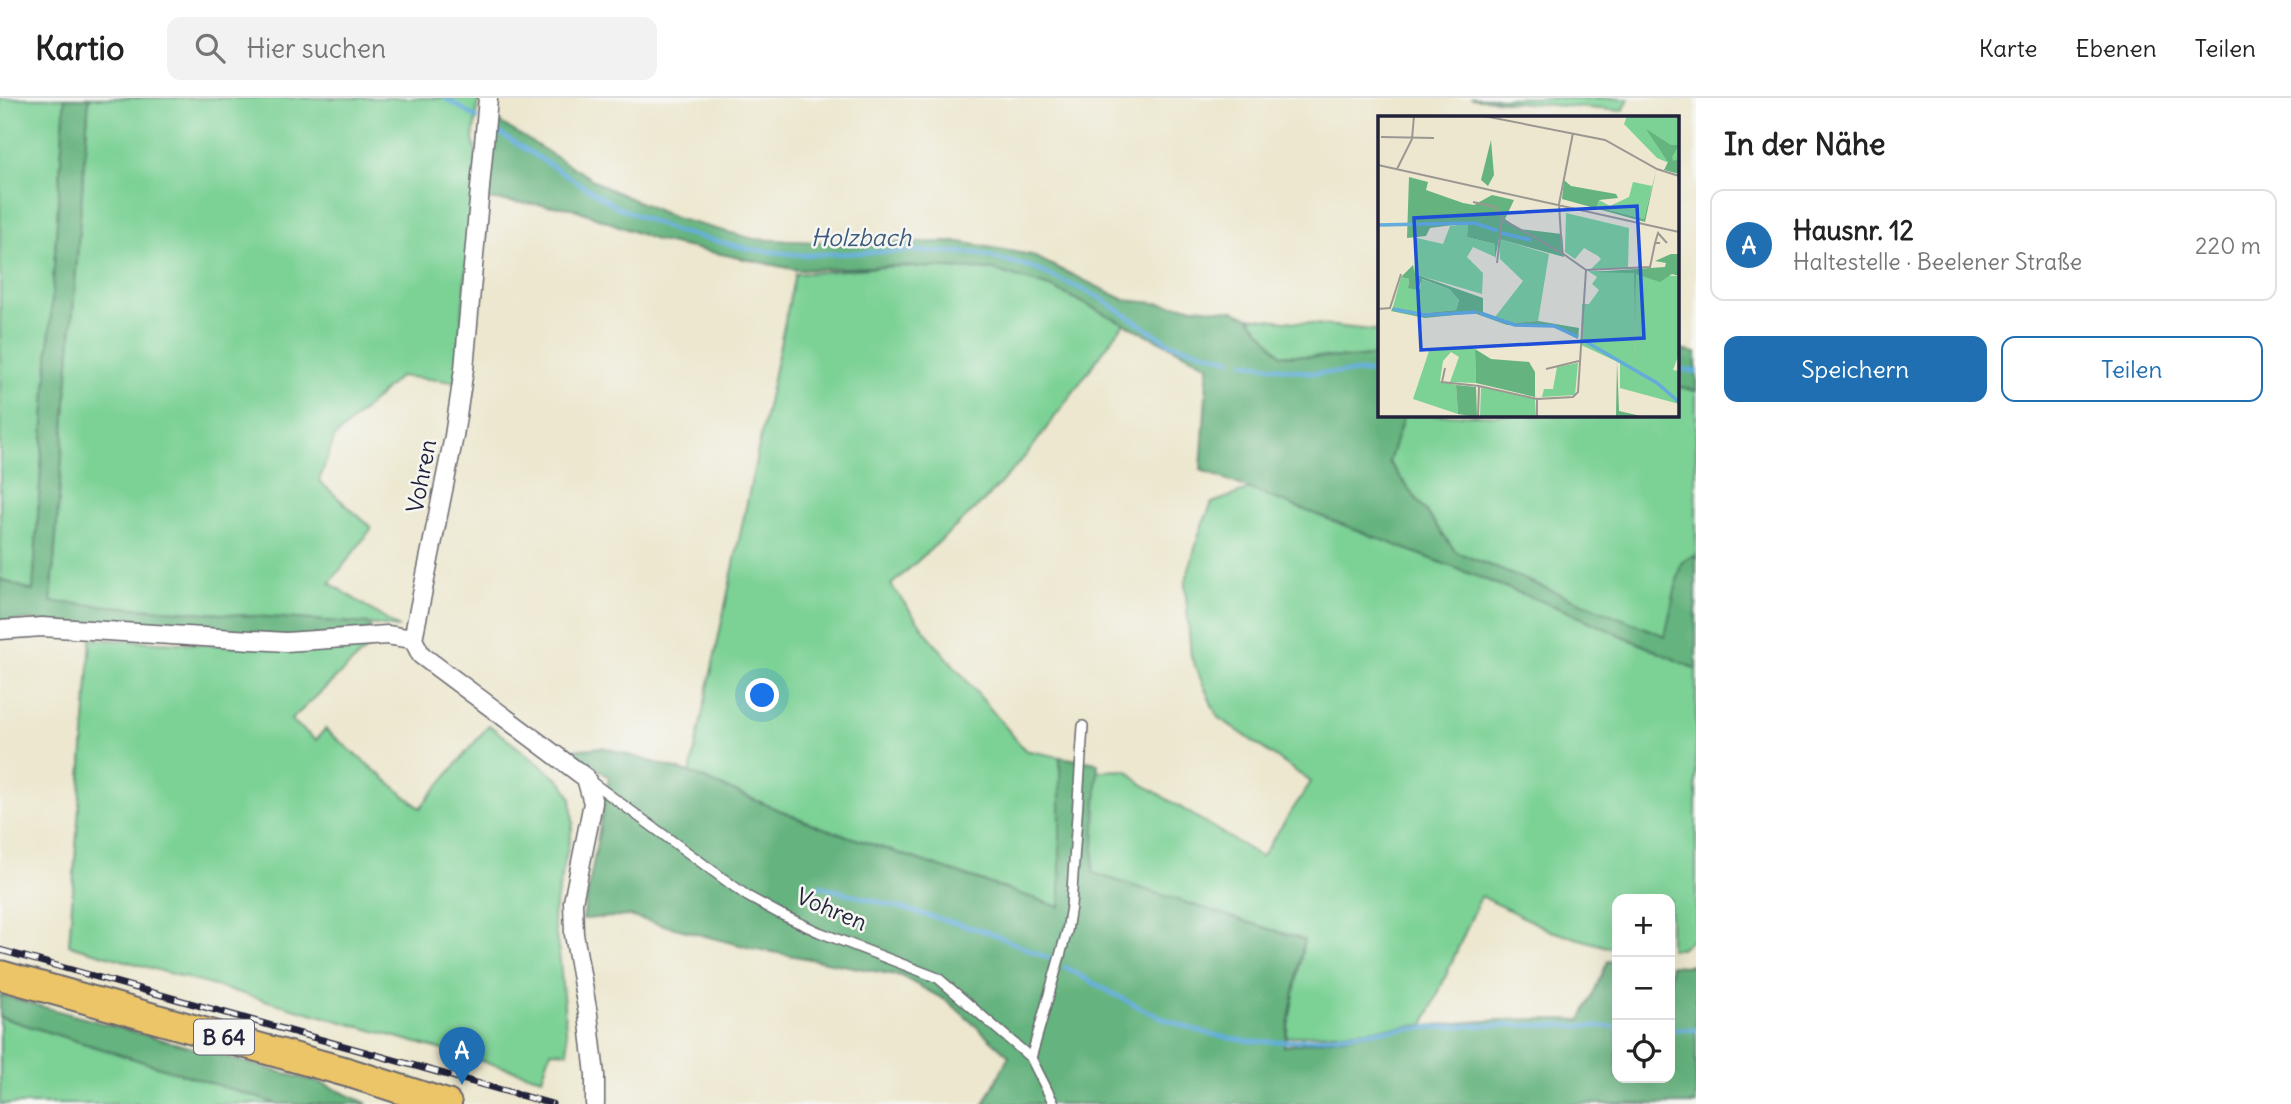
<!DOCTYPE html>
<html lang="de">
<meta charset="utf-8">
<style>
:root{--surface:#fff;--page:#f2f2f2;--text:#222;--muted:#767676;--line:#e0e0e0;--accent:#1f6fb2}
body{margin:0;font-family:Delius,sans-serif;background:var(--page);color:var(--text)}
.controls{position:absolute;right:21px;bottom:21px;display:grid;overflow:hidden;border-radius:14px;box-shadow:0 7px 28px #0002}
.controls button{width:63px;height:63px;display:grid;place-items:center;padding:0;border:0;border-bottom:2px solid var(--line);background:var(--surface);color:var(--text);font:35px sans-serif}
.you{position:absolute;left:763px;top:598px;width:24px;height:24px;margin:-18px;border:5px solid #fff;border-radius:50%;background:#1a73e8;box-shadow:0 0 0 10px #1a73e833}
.badge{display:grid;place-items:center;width:46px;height:46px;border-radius:50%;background:var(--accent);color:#fff;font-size:23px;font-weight:700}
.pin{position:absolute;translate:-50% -58px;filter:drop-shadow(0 2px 4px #0008)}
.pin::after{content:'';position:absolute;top:37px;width:24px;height:21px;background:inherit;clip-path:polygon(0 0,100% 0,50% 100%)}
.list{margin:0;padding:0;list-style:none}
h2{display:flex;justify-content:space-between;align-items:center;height:91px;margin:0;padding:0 28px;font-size:30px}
h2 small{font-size:23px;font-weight:400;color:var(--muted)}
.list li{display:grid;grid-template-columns:46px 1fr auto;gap:21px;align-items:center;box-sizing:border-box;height:112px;margin:0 14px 14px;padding:0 14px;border:2px solid var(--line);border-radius:14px}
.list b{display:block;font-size:26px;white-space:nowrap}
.list p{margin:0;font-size:23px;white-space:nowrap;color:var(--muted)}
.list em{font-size:23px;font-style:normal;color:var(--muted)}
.actions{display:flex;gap:14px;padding:21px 28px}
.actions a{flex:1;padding:16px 0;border:2px solid var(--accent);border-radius:14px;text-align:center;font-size:24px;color:var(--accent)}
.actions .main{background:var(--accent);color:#fff}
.icon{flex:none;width:38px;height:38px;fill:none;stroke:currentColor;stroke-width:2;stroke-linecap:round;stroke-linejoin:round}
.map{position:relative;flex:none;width:1696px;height:1006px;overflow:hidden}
header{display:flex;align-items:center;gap:42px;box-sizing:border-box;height:98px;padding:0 35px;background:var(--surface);border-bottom:2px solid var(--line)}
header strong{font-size:33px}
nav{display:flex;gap:38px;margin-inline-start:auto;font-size:24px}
.search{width:490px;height:63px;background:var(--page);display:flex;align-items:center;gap:18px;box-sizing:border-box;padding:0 24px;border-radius:14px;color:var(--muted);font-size:26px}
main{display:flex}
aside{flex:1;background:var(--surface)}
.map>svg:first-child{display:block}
.green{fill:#7cd195;stroke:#4f7a68;stroke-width:2}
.forest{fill:#65b37e;stroke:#446a5c;stroke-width:2}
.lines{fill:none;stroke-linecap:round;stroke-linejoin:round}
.stream{stroke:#64addb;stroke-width:4.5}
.lane-casing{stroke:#69676e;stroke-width:12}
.street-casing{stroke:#69676e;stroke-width:21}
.primary-casing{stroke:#69676e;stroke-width:32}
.lane{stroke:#fff;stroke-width:9}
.street{stroke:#fff;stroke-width:18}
.primary{stroke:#edc569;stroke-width:28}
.rail-casing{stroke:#22223b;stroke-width:7}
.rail{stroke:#f6f6f2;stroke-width:4.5;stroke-dasharray:13;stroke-linecap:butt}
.labels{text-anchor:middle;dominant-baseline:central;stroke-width:5;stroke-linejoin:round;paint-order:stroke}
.shield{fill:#f6f6f2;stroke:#626272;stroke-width:2}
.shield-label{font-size:21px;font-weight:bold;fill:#22223b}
.street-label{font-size:23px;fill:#22223b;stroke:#f6f6f2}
.water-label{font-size:24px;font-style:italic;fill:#3c5a7b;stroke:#f6f6f2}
.inset-river{fill:none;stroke:#64addb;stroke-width:3.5}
.inset-road{fill:none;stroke:#9b9893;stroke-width:2}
.view{fill:#1d4ed8;fill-opacity:0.15;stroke:#1d4ed8;stroke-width:3.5}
.inset-edge{fill:none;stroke:#22223b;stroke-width:3.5}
</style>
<header>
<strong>Kartio</strong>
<div class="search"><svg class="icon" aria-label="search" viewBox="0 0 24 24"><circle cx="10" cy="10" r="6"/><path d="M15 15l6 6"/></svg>Hier suchen</div>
<nav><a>Karte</a><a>Ebenen</a><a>Teilen</a></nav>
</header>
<main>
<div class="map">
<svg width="1696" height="1006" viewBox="0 0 1696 1006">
<rect width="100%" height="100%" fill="#f6f6f2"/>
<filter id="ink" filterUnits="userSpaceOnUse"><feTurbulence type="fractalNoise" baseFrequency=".0143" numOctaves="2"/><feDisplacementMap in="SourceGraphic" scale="14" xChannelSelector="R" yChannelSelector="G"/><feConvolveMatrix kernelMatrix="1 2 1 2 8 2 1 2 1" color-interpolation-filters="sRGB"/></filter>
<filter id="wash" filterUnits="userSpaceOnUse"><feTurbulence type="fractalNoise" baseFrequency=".00686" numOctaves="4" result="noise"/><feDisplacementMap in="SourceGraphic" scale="28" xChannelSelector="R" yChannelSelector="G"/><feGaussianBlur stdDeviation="1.57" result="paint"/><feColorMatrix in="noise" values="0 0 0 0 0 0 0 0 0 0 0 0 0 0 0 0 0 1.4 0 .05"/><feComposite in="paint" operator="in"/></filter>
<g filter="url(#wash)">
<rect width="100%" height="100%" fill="#ece7ce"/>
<!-- green -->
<path class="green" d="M0,0H65L33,494L0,481Z
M89,0H479L473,41L477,59L456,284L400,278L335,339L319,383L372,430L330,485L399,530L370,526L51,505Z
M1470,0H1629L1623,13Z
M897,168L994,172L1053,190L1124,225L1028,355L984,403L891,487L929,538L1025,652L1060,659L1061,810L820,729L690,675L795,176Z
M1249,219L1379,233V257L1351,260L1280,257Z
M1677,288L1696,293V459L1692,458L1681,465L1665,539L1456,454L1388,364L1404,317H1677Z
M1250,391L1564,512L1696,571V837L1681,851H1670V801H1617V850H1611L1551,833L1481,798L1424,927L1286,939L1304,842L1092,775L1097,673L1127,672L1141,685L1261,759L1311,684L1217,618L1191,559L1185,485L1201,430L1212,405Z
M91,541L284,550L370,548L291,622L316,642L325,631L420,710L489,627L563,685L571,700L573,726L553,818L560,863L568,954L551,953L542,980L69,847Z
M0,919L278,1006H0Z"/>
<!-- forest -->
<path class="forest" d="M65,0H89L51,504L370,526L371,533L289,540L21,522L0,523V481L33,493Z
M496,22L605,89L675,120L754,141L837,145L960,144L1031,157L1125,202L1234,213L1249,219L1281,257L1351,260L1379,257V317H1404L1389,364L1456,454L1665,538L1681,465L1692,458L1696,459V571L1564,512L1201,372L1208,267L1053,190L994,172L897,168L797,172L658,143L572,110L485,101Z
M1677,251L1696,255V293L1677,288Z
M602,649L690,675L820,729L1060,809V659L1098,665L1093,775L1304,842L1284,948C1383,933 1481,917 1581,922L1608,863L1617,864V980H1670V867L1686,868L1696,866V1006H984L1009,958L949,904L901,878L751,850L629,818L583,821L609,679L571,652Z
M0,897L324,986L368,1006H278L0,919Z"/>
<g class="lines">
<!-- stream -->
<path class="stream" d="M445,0L477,20
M498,34L617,109L675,133L749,151L802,157L913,153L975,155L1031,169L1097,198L1169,245L1230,261
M1244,264L1311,275L1379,274
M1677,270L1696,274
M820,788L988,834L1050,861
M1065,869C1119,899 1172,932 1235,941C1282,949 1331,937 1378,933C1458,926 1537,926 1617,929
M1670,931L1696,932"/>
</g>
</g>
<g filter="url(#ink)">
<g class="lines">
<!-- lane casing -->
<g class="lane-casing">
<path id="lane" d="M589,682L747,798L780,816L819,834L938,880L1031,960
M1054,1006L1031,960L1067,833L1071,808L1083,628"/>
</g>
<!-- street casing -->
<g class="street-casing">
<path id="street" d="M488,0L464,271L454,338L413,541L421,557L586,680L593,705L573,804L574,836L588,916L595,977V1006
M0,532L42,529L286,544L387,537L413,541"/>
</g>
<!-- primary casing -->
<g class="primary-casing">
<path id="primary" d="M0,877L350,975L447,1006"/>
</g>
<!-- lane -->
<use href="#lane" class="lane"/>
<!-- street -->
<use href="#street" class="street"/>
<!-- primary -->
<use href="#primary" class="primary"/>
<!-- rail casing -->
<g class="rail-casing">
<path id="rail" d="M0,852L552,1006"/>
</g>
<!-- rail -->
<use href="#rail" class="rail"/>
</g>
</g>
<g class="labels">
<!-- shield labels -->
<rect class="shield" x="194" y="921.5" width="60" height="35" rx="5"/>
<g class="shield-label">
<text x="224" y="939">B 64</text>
</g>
<!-- street labels -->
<g class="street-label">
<text transform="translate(421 378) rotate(-79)">Vohren</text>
<text transform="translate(832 811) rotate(23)">Vohren</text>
</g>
<!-- water labels -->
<g class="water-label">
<text x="861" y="139">Holzbach</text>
</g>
</g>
<!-- overview -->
<g transform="translate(1378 18)">
<rect width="301" height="301" fill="#ece7ce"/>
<path d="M249,0H301V51L279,42L246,8ZM255,66L274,70L266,103L219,91L221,84L232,90L251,81ZM188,97L251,112L250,152L213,153L223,143L220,140L206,132L197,143L187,136ZM90,108L89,121L117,128V141L95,131L89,141L105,157L104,178L36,158L39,122L65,128L72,110ZM121,123L171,138L160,205L134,207L117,201L145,165L122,143ZM210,155L256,156L257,250L258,158L301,160V238L295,254L301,255V288L242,272V247L203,229L204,188H211L221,174L214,168L219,161ZM23,161L31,163L30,171L42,173L43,163L71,173L81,184L78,194L47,197L15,191ZM52,232L97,233L98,267L72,266L81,241L73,236L65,245L62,265L78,269L80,298L35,283ZM200,247L197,279L164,281L166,273H175L179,251ZM103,271L157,283L158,301H102Z" fill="#7cd195"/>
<path d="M268,13L293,29H301L294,41L295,45L301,43V58L286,54L290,46ZM113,24L116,59L110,70L103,64ZM278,55L267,106L184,83L186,64L193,70L238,78L240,82L221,84L219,91L266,103ZM31,61L50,66L48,74L85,87L96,89L114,79L136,84L127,103L141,113L184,118L186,141L121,123L117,143V128L89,121L90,107L52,112L48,120L29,122ZM293,138H301V160L294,158L282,166L258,158L257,251L256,157L214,156L287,151L288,147L277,145ZM35,149L37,158L105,182V196L134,207L160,205L201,212L200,223L176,211L129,209L96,197L47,202L13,195L15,191L47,197L78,194L81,184L71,173L44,163L40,174L30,172L31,163L23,161ZM97,233L113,243L151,246L157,256V281L98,267ZM239,245L241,295L267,301H238ZM78,269L98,271L99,301L80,298Z" fill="#65b37e"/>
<path class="inset-river" d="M0,109L97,107L120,115M123,117L153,124M15,193L47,199L100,196M102,197L137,209L176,210L200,221M205,224L279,267L301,286"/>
<path class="inset-road" d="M106,0L227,24L279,53L301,60M3,21L56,22M0,49L301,116M19,53L34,23L36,0M95,86L117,91L124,103L119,147M124,103L184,137M277,127L280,117L289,127M208,154L272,151L277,127H282M0,193L12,192L23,158M67,252L64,266L101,270M168,253L201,245M100,301L101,270L159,283M159,301V283L195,281L200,276L208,154L184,137L181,88L195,17"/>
<path class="view" d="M259,90L266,222L43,234L36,102Z"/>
<rect width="301" height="301" class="inset-edge"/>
</g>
</svg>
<div class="controls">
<button>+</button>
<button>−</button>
<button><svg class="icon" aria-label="locate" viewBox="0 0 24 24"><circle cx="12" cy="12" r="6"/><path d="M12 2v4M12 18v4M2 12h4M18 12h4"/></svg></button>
</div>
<div class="you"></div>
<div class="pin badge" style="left:462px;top:987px">A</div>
</div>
<aside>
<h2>In der Nähe<small></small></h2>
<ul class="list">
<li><span class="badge">A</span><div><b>Hausnr. 12</b><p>Haltestelle · Beelener Straße</p></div><em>220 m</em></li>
</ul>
<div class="actions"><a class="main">Speichern</a><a>Teilen</a></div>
</aside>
</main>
